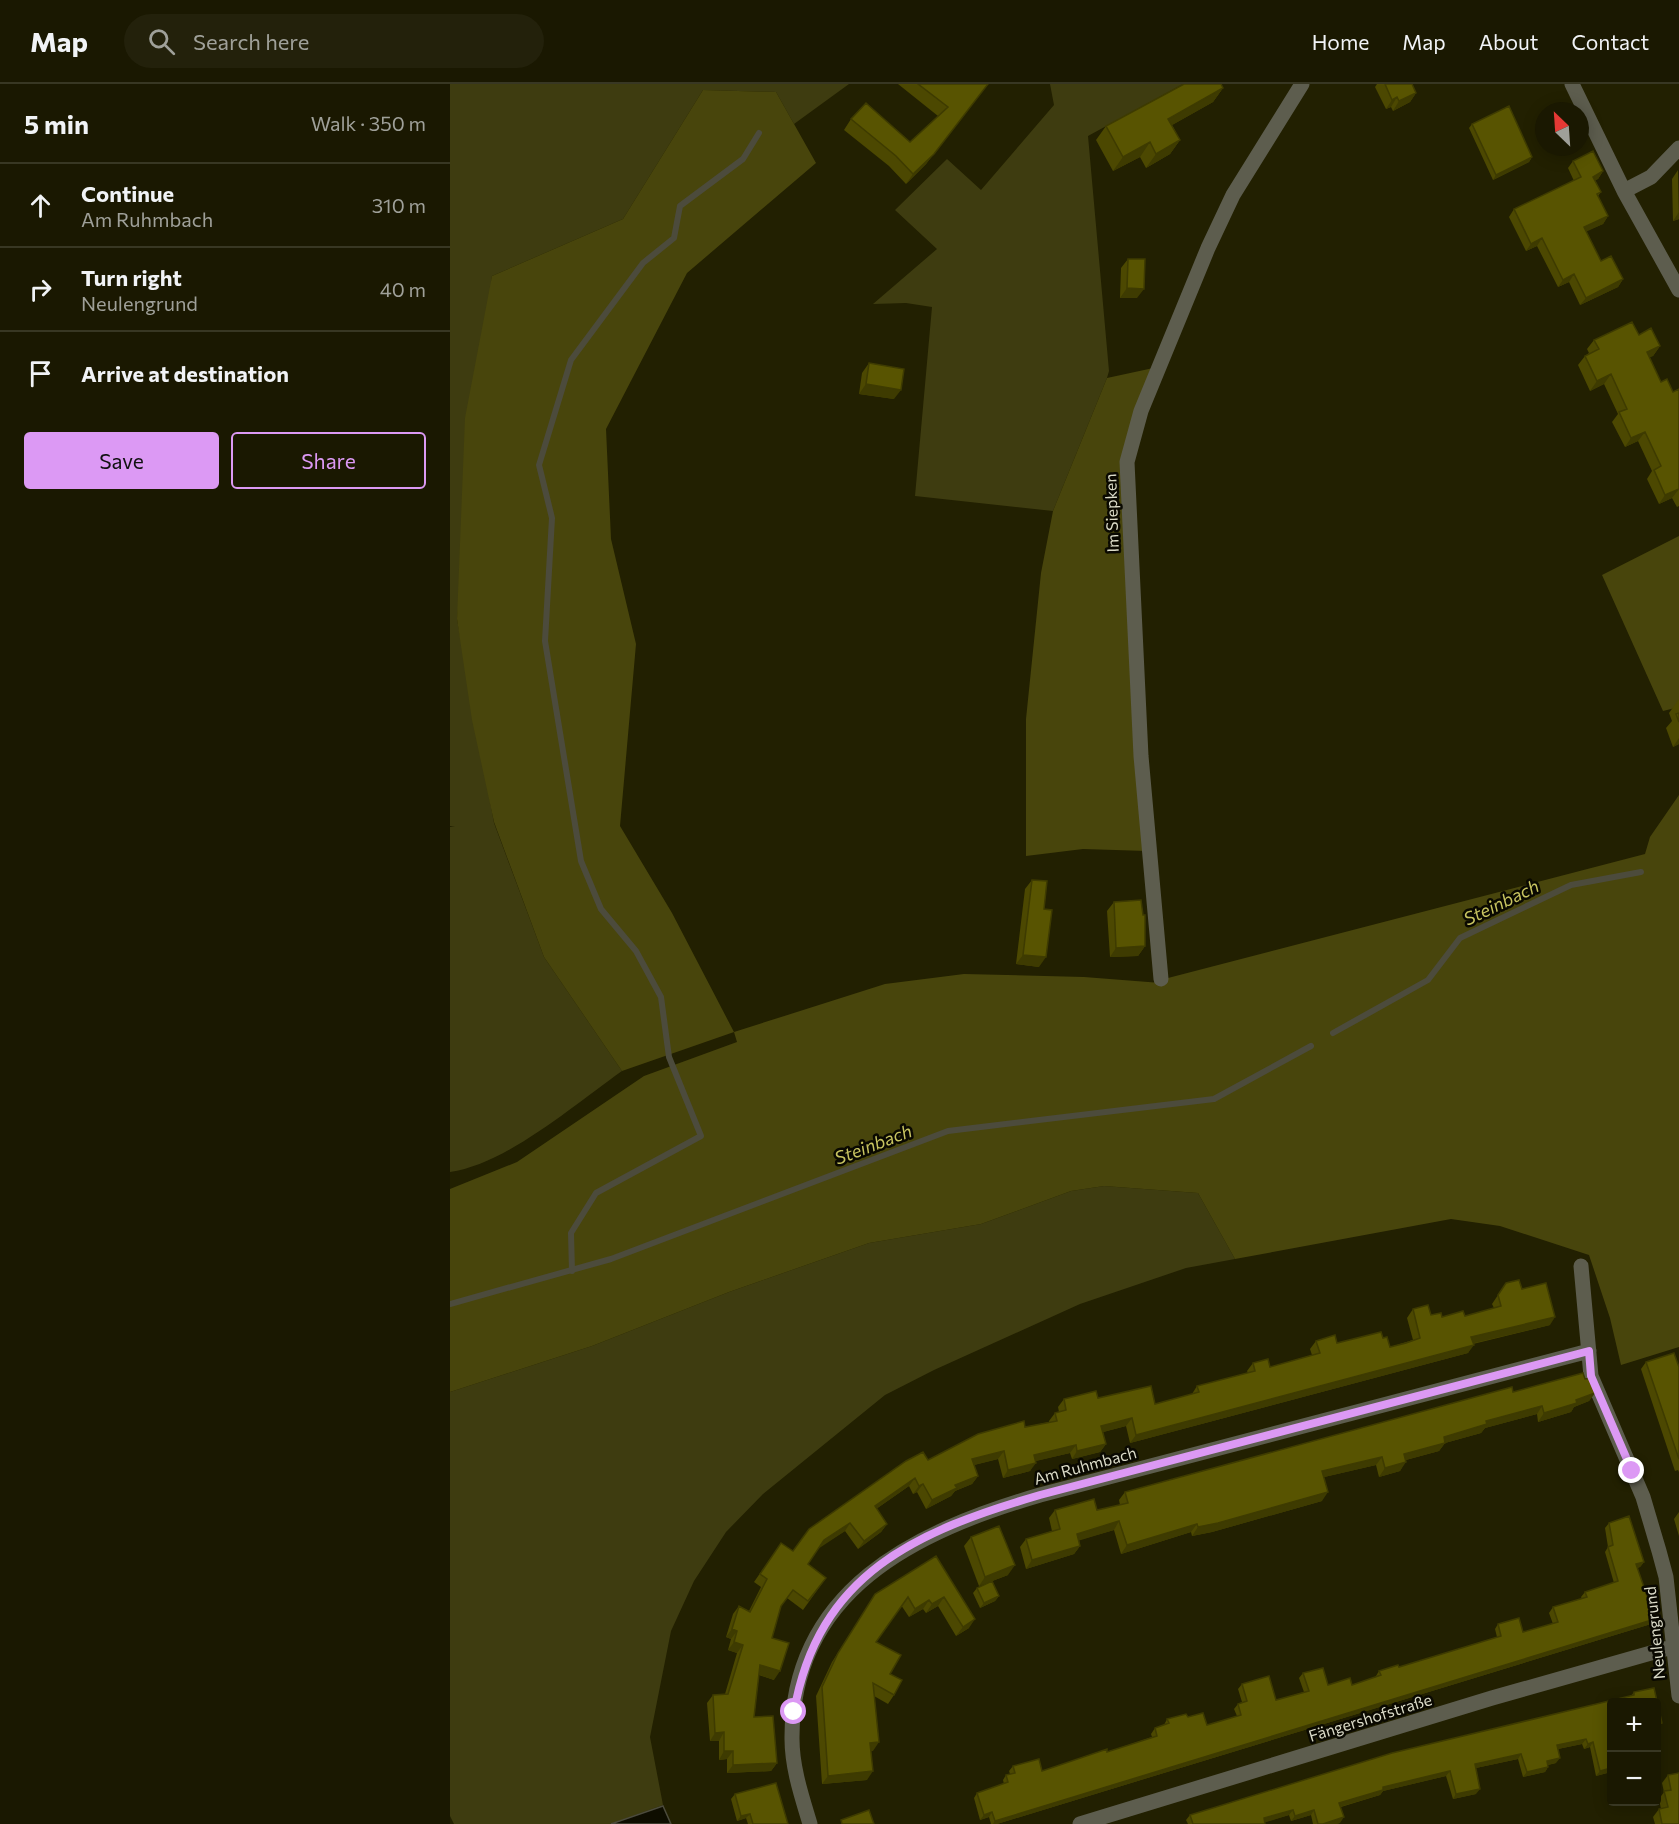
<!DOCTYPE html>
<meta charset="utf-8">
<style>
:root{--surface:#1a1801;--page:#23210b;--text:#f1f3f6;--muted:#9fa099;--line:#383723;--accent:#dc99f4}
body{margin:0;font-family:Commissioner,sans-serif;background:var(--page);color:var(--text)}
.controls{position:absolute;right:18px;bottom:18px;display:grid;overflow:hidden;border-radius:6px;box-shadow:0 3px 15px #0003}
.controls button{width:54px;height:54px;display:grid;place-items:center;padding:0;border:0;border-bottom:2px solid var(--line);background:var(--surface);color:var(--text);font:30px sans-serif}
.compass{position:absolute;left:1085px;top:18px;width:54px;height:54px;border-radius:50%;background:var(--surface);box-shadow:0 3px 15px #0003;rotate:335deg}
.stop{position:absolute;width:18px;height:18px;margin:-14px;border:4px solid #dc99f4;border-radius:50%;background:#fff}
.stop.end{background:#dc99f4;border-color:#fff;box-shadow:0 2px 6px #0008}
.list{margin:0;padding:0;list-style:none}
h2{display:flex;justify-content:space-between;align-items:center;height:78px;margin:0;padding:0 24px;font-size:26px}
h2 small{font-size:20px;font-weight:400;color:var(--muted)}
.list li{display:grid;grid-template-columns:39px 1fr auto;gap:18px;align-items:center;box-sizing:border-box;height:84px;padding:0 24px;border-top:2px solid var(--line)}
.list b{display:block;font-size:22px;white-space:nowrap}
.list p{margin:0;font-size:20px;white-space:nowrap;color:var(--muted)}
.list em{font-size:20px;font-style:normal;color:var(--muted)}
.actions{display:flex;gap:12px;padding:18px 24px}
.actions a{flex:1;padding:14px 0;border:2px solid var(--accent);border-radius:6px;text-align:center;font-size:21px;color:var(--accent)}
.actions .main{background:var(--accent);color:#111}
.icon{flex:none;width:33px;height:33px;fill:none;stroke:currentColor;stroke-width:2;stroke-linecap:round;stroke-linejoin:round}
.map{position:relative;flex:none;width:1229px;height:1740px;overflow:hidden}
header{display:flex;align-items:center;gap:36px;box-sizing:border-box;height:84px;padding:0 30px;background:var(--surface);border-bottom:2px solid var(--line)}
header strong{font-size:28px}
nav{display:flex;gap:33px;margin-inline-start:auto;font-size:21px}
.search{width:420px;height:54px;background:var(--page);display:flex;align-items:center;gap:15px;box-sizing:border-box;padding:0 21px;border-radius:33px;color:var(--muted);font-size:22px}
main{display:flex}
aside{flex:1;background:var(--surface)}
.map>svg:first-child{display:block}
.green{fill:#3e3c10}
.forest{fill:#48450c}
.water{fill:#0e0d00;stroke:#4c4b3c;stroke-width:1.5}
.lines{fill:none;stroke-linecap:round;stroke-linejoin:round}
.stream{stroke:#4c4b3c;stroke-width:6}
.street{stroke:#5d5d4e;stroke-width:15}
.wall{fill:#4c4801}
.shaded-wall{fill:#3e3b01}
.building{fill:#585401;stroke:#3e3b01;stroke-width:1.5}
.route{stroke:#dc99f4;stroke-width:8}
.labels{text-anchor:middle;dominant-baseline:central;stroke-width:5;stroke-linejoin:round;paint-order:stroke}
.street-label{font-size:16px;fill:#dbdbc8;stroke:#0a0901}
.water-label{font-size:18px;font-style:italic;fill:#c8c460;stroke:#0a0901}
</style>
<header>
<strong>Map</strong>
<div class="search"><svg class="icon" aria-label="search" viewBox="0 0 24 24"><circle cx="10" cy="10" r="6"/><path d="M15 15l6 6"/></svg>Search here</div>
<nav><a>Home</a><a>Map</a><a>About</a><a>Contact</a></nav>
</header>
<main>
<aside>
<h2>5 min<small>Walk · 350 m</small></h2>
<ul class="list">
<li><svg class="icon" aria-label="ahead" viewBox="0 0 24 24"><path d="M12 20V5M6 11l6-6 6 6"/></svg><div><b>Continue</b><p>Am Ruhmbach</p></div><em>310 m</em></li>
<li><svg class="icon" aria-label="right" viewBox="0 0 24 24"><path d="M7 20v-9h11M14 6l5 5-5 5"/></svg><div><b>Turn right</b><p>Neulengrund</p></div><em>40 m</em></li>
<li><svg class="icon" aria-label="arrive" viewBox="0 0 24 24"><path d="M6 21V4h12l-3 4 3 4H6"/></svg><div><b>Arrive at destination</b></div></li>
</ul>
<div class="actions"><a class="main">Save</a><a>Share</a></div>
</aside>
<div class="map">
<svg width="1229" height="1740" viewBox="0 0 1229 1740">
<rect width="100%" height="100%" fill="#222001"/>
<!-- green -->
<path class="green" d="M0,0H399L344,40L326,8L253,6L173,135L42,192L7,535L44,739L94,873L172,987C125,1020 57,1080 0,1088V743L5,742H0Z
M600,0H733L638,52L659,287L657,294L603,427L465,412L482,223L456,219L423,220L487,165L445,126L497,75L531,106L604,21Z
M654,1102L748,1109L785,1175L736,1184L630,1220L484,1286L435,1311L313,1410L276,1448L244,1497L221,1547L200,1653L213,1721L160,1740H4L0,1732V1308L142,1262L279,1208L419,1159L531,1140L621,1107Z"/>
<!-- forest -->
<path class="forest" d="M253,6L326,8L366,79L237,189L156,345L161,455L186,560L170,742L222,829L284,948L435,900L514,890L634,893L711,899L718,894L1195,770L1200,753L1229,711V1263L1171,1281L1160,1234L1139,1171L1050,1142L1001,1135L785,1175L748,1109L654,1102L621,1107L531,1140L419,1159L279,1208L142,1262L0,1308V1105L67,1078L194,992L287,958L284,948L172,987L94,873L44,738L22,636L7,535L15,334L42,192L173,135Z
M708,283L675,378L697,767L633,765L576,772V635L591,489L603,427L657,294Z
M1229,452V623L1213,627L1152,491Z"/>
<!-- water -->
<path class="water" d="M213,1722L221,1740H161Z"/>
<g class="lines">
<!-- stream -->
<path class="stream" d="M883,949L978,896L1010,854L1121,801L1191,788
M122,1187L121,1149L146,1109L251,1052L219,973L211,913L186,867L151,825L131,777L95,557L102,434L89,381L121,276L193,179L224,154L230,122L293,75L309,49
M0,1220L161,1175L498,1047L764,1015L861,962"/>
<!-- street -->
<path class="street" d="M1122,0L1174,107L1229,206
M1174,107L1201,93L1229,64
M711,895L691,672L677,378L691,327L758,164L783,111L852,0
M1131,1182L1141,1292L1193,1413L1209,1467L1216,1493L1229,1612
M360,1740C352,1713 342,1684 342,1655C341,1506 466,1447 590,1411L1139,1267
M630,1740L1042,1614L1222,1563"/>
</g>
<!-- wall -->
<path class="wall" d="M448,0H538L476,80L456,100L439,82L394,46L401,35L460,58L488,32Z
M927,0H962L966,9L960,18L943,27L941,23L936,25L925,3Z
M773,4L763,18L722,41L730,56L720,70L696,84L690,73L663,87L646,56L656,42Z
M1022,40L1082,73L1079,78L1043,96L1019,44Z
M1123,77L1153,87L1148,95L1145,96L1151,108L1148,112L1158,132L1153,140L1136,147L1151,177L1173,195L1168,203L1130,221L1119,198L1108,203L1087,162L1076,167L1059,133L1064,125L1124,97L1118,84Z
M1228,86L1229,135L1223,137L1222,95Z
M678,175L687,214H670L671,184Z
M1189,251L1210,262L1203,272L1199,273L1211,298L1223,308L1229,305V422L1227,423L1222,414L1209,420L1197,395L1202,387L1188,357L1175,363L1162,338L1168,330L1154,300L1140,307L1128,281L1135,272L1139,269L1137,265L1144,256Z
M419,279L444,315L409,310L412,289Z
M1229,615V660L1223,663L1216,644L1222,637L1219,629Z
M582,796L594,825L589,883L566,880L575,805Z
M664,818L695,862L688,872L660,873L657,827Z
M1056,1199L1072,1205L1100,1241L1023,1260L1018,1269L680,1359L676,1342L653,1348L656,1360L650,1368L622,1375L620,1369L585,1377L580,1387L553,1394L548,1375L524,1381L528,1392L522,1400L505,1407L501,1412L476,1425L467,1408L463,1410L459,1402L426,1425L437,1440L431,1448L408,1465L395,1447L368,1464L358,1480L376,1494L353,1526L337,1514L330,1522L322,1554L324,1596L309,1591L304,1633L327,1679L321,1687L277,1689V1675L269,1676V1657H260L257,1619L263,1611L275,1610L287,1569L278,1566L281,1555L276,1553L283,1530L289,1522L299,1527L311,1503L304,1498L331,1459L343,1467L478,1376L575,1343L599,1338V1337L605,1329L609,1328L608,1323L614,1315L648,1314L705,1320L742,1310L747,1302L798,1289L797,1287L803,1279L820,1283L862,1271L860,1265L866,1257L887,1259L933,1254L940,1263L963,1256L957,1234L963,1225L981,1231L992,1233L1015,1232L1044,1224L1042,1220Z
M1196,1278L1229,1283V1388L1228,1386L1225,1387L1191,1285Z
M1135,1295L1145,1309L1139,1317L1124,1323L1121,1328L1088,1338L1087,1330L1035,1344L1031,1349L995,1359L989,1367L956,1376L950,1387L929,1393L926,1381L874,1393L872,1417L762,1448L742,1452L741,1448L671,1470L664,1446L629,1456L630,1462L624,1470L576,1485L570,1463L576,1455L602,1447L599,1434L605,1426H647L670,1421L669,1416L675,1408L1063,1308Z
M1229,1428V1452L1224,1435Z
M1159,1439L1194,1478L1190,1483L1187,1484L1201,1540L547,1740H541L539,1733L530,1736L524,1714L527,1709L554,1700L553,1696L556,1691L560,1690L559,1687L563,1682L592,1687L657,1668L702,1653L701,1650L705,1644L714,1641L717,1635L738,1633L757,1641L787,1632L784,1625L788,1620L792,1618L788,1605L792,1600L826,1616L854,1608L849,1594L853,1589L878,1601H902L926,1593V1592L929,1587L949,1583L1047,1553L1045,1545L1048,1540L1073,1548L1103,1540L1099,1529L1103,1523L1132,1515L1131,1513L1135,1508L1164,1499L1155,1468L1158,1463L1155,1444Z
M521,1453L558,1491L529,1502L514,1462Z
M486,1472L519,1544L506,1552L488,1522L476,1529L473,1525L459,1533L451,1521L426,1558L440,1590L444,1611L438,1620L424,1612L423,1667H421L417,1696L372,1700L366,1612L382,1578L425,1510Z
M527,1504L549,1512L545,1517L530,1524L523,1509Z
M1184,1608L1212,1639L1208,1644L1161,1618V1688L1146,1692L1140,1663L1134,1665L1132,1660L1108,1665L1106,1679L1098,1681V1683L1095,1688L1073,1693L1068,1675L1026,1684V1710L1003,1715L996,1692L933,1707L930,1711L891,1723L890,1739L886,1740H863L861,1731L841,1737L839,1731L815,1738V1740H738L736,1736L740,1731L1181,1612Z
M1218,1691L1229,1740H1205L1203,1733L1209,1725H1211L1209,1715L1214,1708L1212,1699Z
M285,1710L338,1740H298L296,1734L287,1737L281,1715Z"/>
<!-- shaded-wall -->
<path class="shaded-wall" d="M538,0L476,80L456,100L463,90Z
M773,4L763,18L708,49L718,35Z
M966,9L960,18L943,27L949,17Z
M947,13L941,23L936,25L942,16Z
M730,56L720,70L696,84L706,70Z
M700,58L690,73L663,87L673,73Z
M1082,73L1079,78L1043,96L1046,91Z
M1153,87L1148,95L1138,100L1143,93Z
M1229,128V135L1223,137Z
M1158,132L1153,140L1129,151L1134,143Z
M1092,154L1087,162L1076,167L1081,160Z
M1124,190L1119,198L1108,203L1113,196Z
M1173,195L1168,203L1130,221L1136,214Z
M677,204L694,205L687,214H670Z
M1210,262L1203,272L1190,277L1197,268Z
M1161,290L1154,300L1140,307L1147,297Z
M416,300L451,306L444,315L409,310Z
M1195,348L1188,357L1175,363L1181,354Z
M1229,405L1222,414L1209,420L1215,411Z
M1229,654V660L1223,663Z
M695,862L688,872L660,873L666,864Z
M573,871L596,873L589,883L566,880Z
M1105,1233L1100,1241L1016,1261L1021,1253Z
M1024,1261L1018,1269L680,1359L686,1351Z
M1145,1309L1139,1317L1124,1323L1121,1328L1088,1338L1094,1329Z
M1092,1322L1087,1330L1035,1344L1031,1349L995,1359L989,1367L948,1378L954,1370L994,1353L1036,1337Z
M682,1334L676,1342L646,1350L651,1342Z
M656,1360L650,1368L622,1375L627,1367Z
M626,1361L620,1369L578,1379L584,1371Z
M554,1367L548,1375L516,1383L522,1375Z
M932,1373L926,1381L866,1395L872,1387Z
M956,1378L950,1387L929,1393L935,1384Z
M586,1379L580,1387L553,1394L558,1386Z
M528,1392L522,1400L505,1407L501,1412L476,1425L482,1416L505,1401Z
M465,1394L459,1402L419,1430L425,1422Z
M473,1400L467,1408L463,1410L469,1402Z
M878,1408L872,1417L762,1448L742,1452L748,1443Z
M669,1437L664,1446L621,1459L627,1450Z
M400,1439L395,1447L368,1465L374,1456Z
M437,1440L431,1448L408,1465L414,1457Z
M747,1440L741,1448L671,1470L677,1461Z
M630,1462L624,1470L576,1485L582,1476Z
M1194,1478L1190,1483L1182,1486L1186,1480Z
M565,1481L558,1491L529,1502L535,1493Z
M549,1512L545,1517L530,1524L534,1519Z
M494,1513L488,1522L476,1529L482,1520Z
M479,1516L473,1525L459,1533L465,1525Z
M525,1535L519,1544L506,1552L513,1543Z
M1205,1535L1201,1540L547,1740H543L545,1737Z
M282,1545L287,1547L281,1555L276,1553Z
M284,1558L293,1561L287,1569L278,1566Z
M310,1581L330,1587L324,1596L304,1589Z
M1212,1639L1208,1644H1206V1640Z
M274,1648L269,1657H260L265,1649Z
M1136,1655L1132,1660L1103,1666L1107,1661Z
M429,1658L423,1667L414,1668L420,1659Z
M1143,1658L1140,1663L1134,1665L1138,1660Z
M274,1667H283L277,1675L269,1676Z
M1071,1670L1068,1675L1021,1685L1025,1680Z
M1110,1674L1106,1679L1093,1682L1097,1677Z
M327,1679L321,1687L277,1689L283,1681Z
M1098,1683L1095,1688L1073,1693L1077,1688Z
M1161,1684V1688L1146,1692L1150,1687Z
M423,1687L417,1696L372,1700L378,1692Z
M1000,1687L996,1692L933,1707L930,1711L886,1724L889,1719L933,1703Z
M1030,1705L1026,1710L1003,1715L1006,1710Z
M843,1726L839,1731L810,1740L814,1734Z
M864,1726L861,1731L841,1737L845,1732Z
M542,1728L539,1733L530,1736L534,1731Z
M300,1730L296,1734L287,1737L291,1732Z
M894,1733L890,1739L886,1740H873Z"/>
<!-- building -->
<path class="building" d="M468,0H538L484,70L463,90L446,72L401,35L416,19L460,58L498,23Z
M734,0H771L773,4L718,35L730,56L706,70L700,58L673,73L656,42Z
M935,0H962L966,9L949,17L947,13L942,16Z
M1059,22L1082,73L1046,91L1022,40Z
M1143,67L1153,87L1143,93L1151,108L1147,110L1158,132L1134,143L1151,177L1161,172L1173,195L1136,214L1124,190L1113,196L1092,154L1081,160L1064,125L1131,93L1123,77Z
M678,175H695L694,205L677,204Z
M1182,238L1189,251L1201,244L1210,262L1197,268L1211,298L1217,295L1223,308L1229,305V405L1215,411L1204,386L1211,382L1195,348L1181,354L1169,328L1177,325L1161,290L1147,297L1135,272L1149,265L1144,256Z
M419,279L454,285L451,306L416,300Z
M1229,629V638L1226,630Z
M582,796L597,797L594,825L602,826L596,873L573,871Z
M691,816L693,831H695V862L666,864L664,818Z
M1069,1196L1072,1205L1096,1199L1105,1233L1021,1253L1024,1261L686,1351L682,1334L651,1342L656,1360L627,1367L626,1361L584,1371L586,1379L558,1386L554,1367L522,1375L528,1392L505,1401L507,1404L482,1416L473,1400L469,1402L465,1394L425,1422L437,1440L414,1457L400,1439L374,1456L358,1480L376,1494L358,1517L343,1506L331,1522L322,1554L339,1559L330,1587L310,1581L304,1633L323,1632L327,1679L283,1681V1667H274V1648L265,1649L263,1611L278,1610L293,1561L284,1558L287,1547L282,1545L289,1522L300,1528L317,1495L310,1490L331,1459L343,1467L359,1445L456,1377L473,1368L478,1376L528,1350L560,1341L574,1337L575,1343L607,1337L605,1329L616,1326L614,1315L646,1307L648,1314L701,1302L705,1320L749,1308L747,1302L805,1287L803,1279L818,1275L820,1283L870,1269L866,1257L885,1251L887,1259L931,1248L933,1254L937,1253L940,1263L956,1259L970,1254L963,1225L978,1221L981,1231L991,1229L992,1233L1013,1227L1015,1232L1051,1222L1048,1211L1056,1199Z
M1224,1269L1229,1283V1375L1196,1278Z
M1133,1289L1135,1295L1141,1294L1145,1309L1126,1316L1127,1319L1094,1329L1092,1322L1036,1337L1037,1340L994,1353L995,1359L954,1370L956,1378L935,1384L932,1373L872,1387L878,1408L768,1439L748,1443L747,1440L677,1461L669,1437L627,1450L630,1462L582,1476L576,1455L610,1445L605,1426L644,1415L647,1426L678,1419L675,1408L1062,1303L1063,1308Z
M1179,1432L1194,1478L1186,1480L1205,1535L545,1737L542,1728L534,1731L527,1709L558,1698L556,1691L565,1689L563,1682L589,1675L592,1687L657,1665V1668L707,1652L705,1644L719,1639L717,1635L736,1630L738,1633L753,1629L757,1641L791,1631L788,1620L797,1617L792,1600L819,1592L826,1616L859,1607L853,1589L873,1584L878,1601L900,1594L902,1601L931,1591L929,1587L948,1581L949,1583L1051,1552L1048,1540L1069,1534L1073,1548L1108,1538L1103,1523L1137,1513L1135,1508L1168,1497L1158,1463L1163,1461L1159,1439Z
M549,1442L565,1481L535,1493L521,1453Z
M486,1472L525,1535L513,1543L494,1513L482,1520L479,1516L465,1525L458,1513L426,1558L451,1571L440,1590L452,1596L444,1611L423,1599L429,1658L420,1659L423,1687L378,1692L372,1603L388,1569L425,1510Z
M542,1497L549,1512L534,1519L527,1504Z
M1204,1604L1212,1639L1206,1640V1618H1161V1684L1150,1687L1143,1658L1138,1660L1136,1655L1107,1661L1110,1674L1097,1677L1098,1683L1077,1688L1071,1670L1025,1680L1030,1705L1006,1710L1000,1687L933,1703V1706L889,1719L894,1733L873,1740H868L864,1726L845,1732L843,1726L814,1734L815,1740H743L740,1731L942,1669L1184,1611V1608Z
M1229,1689V1740H1212L1209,1725L1218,1723L1214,1707L1221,1706L1218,1691Z
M326,1699L338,1740H303L300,1730L291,1732L285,1710Z
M419,1726L424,1740H392L391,1736Z"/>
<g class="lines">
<!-- route -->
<path class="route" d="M344,1628C368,1489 467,1447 590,1411L1139,1267L1141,1292L1182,1387"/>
</g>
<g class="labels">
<!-- street labels -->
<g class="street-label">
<text transform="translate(661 429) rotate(-92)">Im Siepken</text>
<text transform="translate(635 1381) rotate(-15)">Am Ruhmbach</text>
<text transform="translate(1204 1549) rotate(-96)">Neulengrund</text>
<text transform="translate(920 1633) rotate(-17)">Fängershofstraße</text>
</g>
<!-- water labels -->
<g class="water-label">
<text transform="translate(1051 818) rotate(-26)">Steinbach</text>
<text transform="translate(423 1060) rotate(-21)">Steinbach</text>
</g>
</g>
</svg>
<div class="controls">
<button>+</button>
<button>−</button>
</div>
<svg class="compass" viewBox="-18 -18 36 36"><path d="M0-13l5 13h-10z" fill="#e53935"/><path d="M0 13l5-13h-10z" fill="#9fa099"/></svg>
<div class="stop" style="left:344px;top:1628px"></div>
<div class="stop end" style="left:1182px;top:1387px"></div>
</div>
</main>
